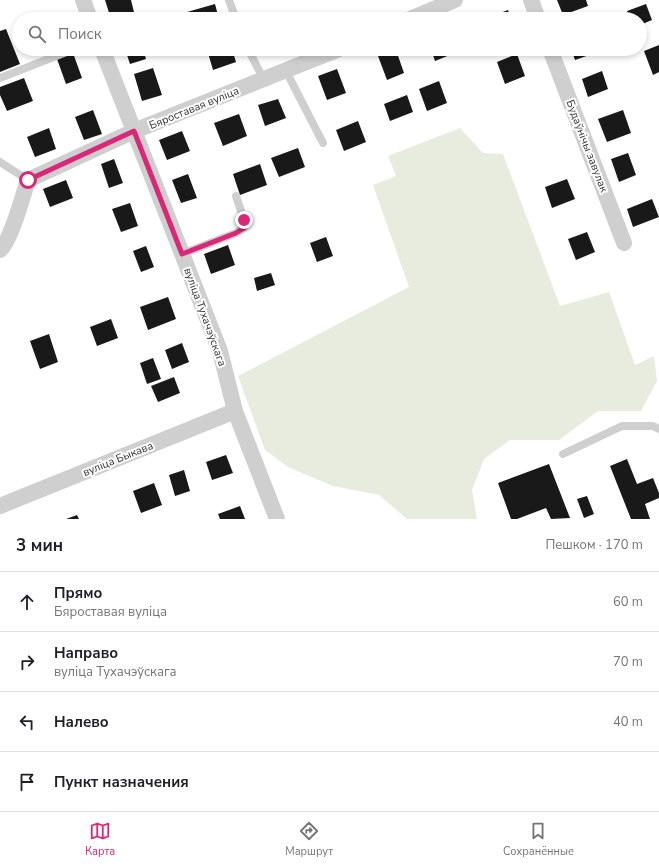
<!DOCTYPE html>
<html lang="ru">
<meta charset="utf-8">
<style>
:root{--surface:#fff;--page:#f2f2f2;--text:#202124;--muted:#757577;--line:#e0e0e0;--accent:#db2777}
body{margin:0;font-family:"Nunito Sans",sans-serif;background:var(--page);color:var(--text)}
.stop{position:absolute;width:12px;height:12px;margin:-9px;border:3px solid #db2777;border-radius:50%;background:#fff}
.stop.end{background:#db2777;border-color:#fff;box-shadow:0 1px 4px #0008}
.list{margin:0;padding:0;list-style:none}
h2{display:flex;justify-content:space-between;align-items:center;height:52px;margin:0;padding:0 16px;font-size:17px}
h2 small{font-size:13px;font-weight:400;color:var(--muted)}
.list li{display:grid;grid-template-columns:26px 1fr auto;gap:12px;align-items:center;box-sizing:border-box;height:60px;padding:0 16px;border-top:1px solid var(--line)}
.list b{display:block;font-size:15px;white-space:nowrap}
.list p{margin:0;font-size:13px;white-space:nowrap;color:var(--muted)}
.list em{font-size:13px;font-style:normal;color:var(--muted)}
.icon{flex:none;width:22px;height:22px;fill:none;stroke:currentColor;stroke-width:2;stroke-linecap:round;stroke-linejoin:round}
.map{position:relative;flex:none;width:659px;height:519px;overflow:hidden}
.search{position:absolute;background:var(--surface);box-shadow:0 2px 6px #0003;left:12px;right:12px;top:12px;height:44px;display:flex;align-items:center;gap:10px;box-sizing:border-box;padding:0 14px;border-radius:22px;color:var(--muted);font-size:15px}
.sheet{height:292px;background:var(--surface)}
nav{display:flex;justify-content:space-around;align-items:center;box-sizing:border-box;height:56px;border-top:1px solid var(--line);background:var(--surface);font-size:11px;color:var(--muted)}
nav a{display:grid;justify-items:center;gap:2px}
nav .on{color:var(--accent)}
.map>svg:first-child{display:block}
.green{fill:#e7ecde}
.building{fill:#191919}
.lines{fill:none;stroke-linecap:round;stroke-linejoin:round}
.lane{stroke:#cfcfcf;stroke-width:8}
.street{stroke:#cfcfcf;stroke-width:16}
.route{stroke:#db2777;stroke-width:5}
.labels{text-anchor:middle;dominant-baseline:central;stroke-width:4;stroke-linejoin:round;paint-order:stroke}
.street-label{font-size:11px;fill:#323232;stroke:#fff}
</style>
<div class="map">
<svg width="659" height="519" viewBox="0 0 659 519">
<rect width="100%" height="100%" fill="#fff"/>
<!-- green -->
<path class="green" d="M460,128L483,153L503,154L560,306L609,292L635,365L654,356L657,381L641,411H598L559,440H510L484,459L472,490L477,519H407L379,495L333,486L288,467L265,450L238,376L409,287L373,185L396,176L388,156Z"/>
<!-- building -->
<path class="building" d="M105,0H131L134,12L111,19Z
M557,0H586L588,6L563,15Z
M215,4L219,19H189L187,12Z
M646,4L652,20L640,25V19H630L627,11Z
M508,10L511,19H484Z
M60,12L63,19H42Z
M6,29L20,64L0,72V31Z
M659,45V72L653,75L644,51Z
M125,49H143L146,59L130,64Z
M219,49H232L236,62L213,70L208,53Z
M431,49H453L455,53L435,61Z
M571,49H597L598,52L575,60Z
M396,50L404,73L387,80L378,56Z
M73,53L82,78L66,84L57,59Z
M517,54L525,76L505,84L497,62Z
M153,68L162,95L142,101L134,74Z
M337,69L346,93L327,100L318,76Z
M602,71L608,89L588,97L582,79Z
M24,78L33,101L7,111L0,95V87Z
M439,81L447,103L427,111L419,89Z
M407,95L413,112L390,121L384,104Z
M278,99L286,118L265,126L258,105Z
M93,110L102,134L84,140L75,117Z
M623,110L631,133L607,142L598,119Z
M239,114L247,136L223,146L214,123Z
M358,121L366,142L344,151L336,130Z
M49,128L56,149L35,157L27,137Z
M182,131L190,151L167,160L159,140Z
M298,148L305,167L279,177L271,158Z
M628,153L636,175L619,182L611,159Z
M114,159L123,183L109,188L101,164Z
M260,164L267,185L240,195L233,174Z
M188,174L197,198L181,203L172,180Z
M567,179L575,199L552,208L545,187Z
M66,180L73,198L50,207L43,189Z
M652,199L659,217L633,227L627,209Z
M130,203L138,226L121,232L112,209Z
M587,232L595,252L576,260L568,239Z
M326,237L333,256L317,262L310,243Z
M228,245L235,265L211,274L204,254Z
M146,246L154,267L141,272L133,251Z
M271,273L275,285L257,291L254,278Z
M168,297L176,319L148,330L140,307Z
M111,319L118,338L97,346L90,327Z
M49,334L58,362L40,369L30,341Z
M182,343L189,362L172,369L165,350Z
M153,358L161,379L147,384L140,363Z
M174,377L180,393L158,402L151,386Z
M226,455L233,473L212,480L206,462Z
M627,459L637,484L653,478L659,493V498L645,504L650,519H631L610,466Z
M549,464L570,518L551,519L546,508L517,519H511L498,483Z
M184,470L190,491L175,496L169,475Z
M154,483L162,505L141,513L133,491Z
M587,496L594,514L584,518L577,499Z
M240,506L245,519H220L218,514Z
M77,515L79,519H66Z"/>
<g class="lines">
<!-- lane -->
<path class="lane" d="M229,0L236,19
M248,49L264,80
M286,71L323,143
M0,78L74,49
M0,162L28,180
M182,254L236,233L244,228V220L236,196
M563,454L622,426H653L659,429"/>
<!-- street -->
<path class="street" d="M83,0L90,19
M531,0L538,19
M410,19L455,0
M102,49L220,351L235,411L277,519
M550,49L624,243
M0,250C11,241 23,195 28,180L134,131L339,49
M0,506L235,411"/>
</g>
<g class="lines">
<!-- route -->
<path class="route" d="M28,180L134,131L182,254L236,233L244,228V220"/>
</g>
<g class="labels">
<!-- street labels -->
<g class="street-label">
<text transform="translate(194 108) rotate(-22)">Бяроставая вуліца</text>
<text transform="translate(587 146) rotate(69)">Будаўнічы завулак</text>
<text transform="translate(205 317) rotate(70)">вуліца Тухачэўскага</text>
<text transform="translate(118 459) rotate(-22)">вуліца Быкава</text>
</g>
</g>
</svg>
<div class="stop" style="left:28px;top:180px"></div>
<div class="stop end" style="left:244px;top:220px"></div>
<div class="search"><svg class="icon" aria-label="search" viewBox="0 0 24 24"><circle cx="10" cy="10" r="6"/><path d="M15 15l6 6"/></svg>Поиск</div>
</div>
<section class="sheet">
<h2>3 мин<small>Пешком · 170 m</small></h2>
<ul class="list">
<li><svg class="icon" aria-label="ahead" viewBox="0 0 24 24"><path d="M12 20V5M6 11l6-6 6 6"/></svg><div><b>Прямо</b><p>Бяроставая вуліца</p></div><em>60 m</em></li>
<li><svg class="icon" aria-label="right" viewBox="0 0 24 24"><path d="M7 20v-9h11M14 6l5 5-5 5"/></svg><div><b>Направо</b><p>вуліца Тухачэўскага</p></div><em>70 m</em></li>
<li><svg class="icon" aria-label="left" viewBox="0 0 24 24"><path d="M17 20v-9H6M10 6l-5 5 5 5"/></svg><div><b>Налево</b></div><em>40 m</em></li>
<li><svg class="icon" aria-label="arrive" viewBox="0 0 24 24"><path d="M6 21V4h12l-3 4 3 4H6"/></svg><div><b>Пункт назначения</b></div></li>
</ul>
</section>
<nav>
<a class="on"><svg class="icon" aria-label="map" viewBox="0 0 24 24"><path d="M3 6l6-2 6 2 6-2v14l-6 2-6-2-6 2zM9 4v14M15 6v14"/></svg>Карта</a>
<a><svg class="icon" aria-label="directions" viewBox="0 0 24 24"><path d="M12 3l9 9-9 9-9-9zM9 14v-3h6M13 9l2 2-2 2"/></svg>Маршрут</a>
<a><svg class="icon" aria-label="saved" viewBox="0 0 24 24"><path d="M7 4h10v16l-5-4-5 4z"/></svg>Сохранённые</a>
</nav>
